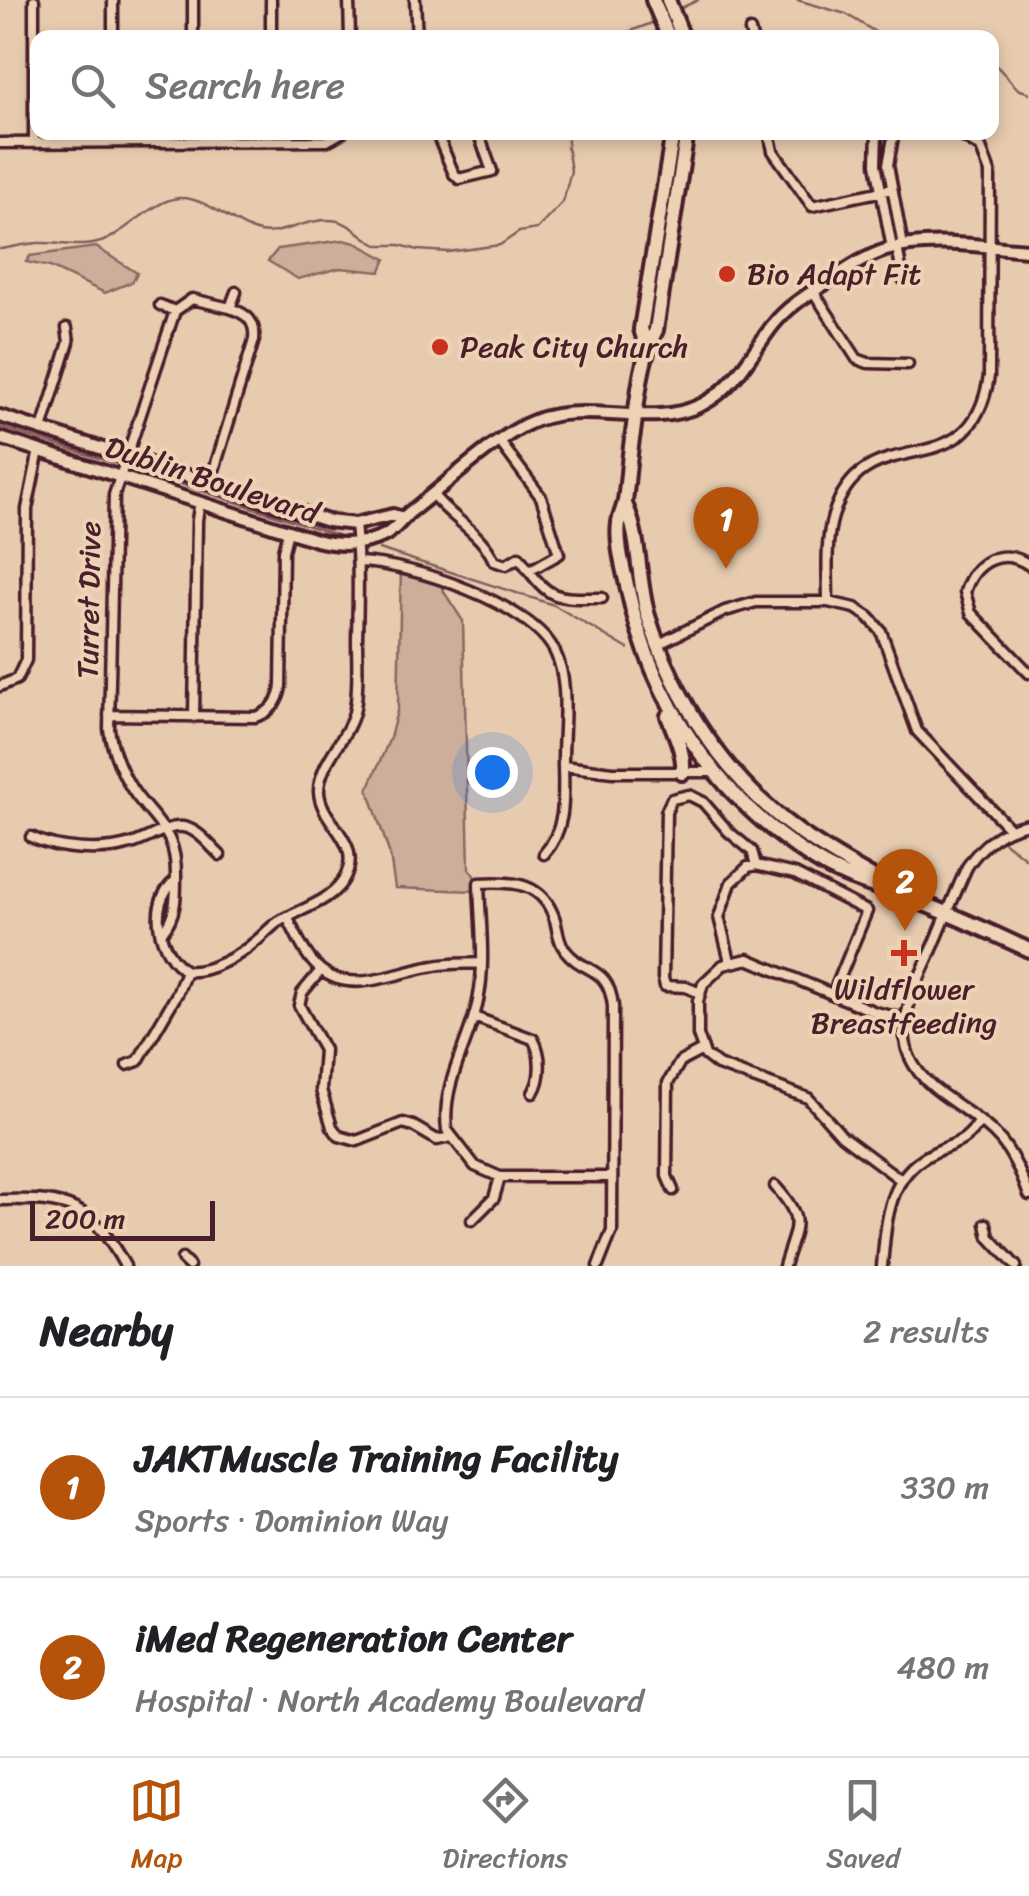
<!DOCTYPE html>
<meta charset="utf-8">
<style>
:root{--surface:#fff;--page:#f6f6f6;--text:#202124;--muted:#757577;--line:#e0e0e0;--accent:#b45309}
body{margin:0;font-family:Sriracha,sans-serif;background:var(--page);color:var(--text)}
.scale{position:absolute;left:30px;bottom:25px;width:185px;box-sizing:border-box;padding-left:10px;border:5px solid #4a1f2b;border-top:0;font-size:28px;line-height:35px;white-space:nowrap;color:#4a1f2b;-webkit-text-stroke:8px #eed2b5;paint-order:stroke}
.you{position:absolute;left:492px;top:772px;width:35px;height:35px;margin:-25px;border:8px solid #fff;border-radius:50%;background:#1a73e8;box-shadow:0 0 0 15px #1a73e833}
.badge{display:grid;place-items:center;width:65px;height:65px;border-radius:50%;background:var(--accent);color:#fff;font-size:32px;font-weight:700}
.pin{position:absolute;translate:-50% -82px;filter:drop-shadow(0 2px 5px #0008)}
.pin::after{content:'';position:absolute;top:52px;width:35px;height:30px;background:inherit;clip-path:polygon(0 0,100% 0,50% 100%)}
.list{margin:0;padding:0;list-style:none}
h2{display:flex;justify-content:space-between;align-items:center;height:130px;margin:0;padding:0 40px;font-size:42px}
h2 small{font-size:32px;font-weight:400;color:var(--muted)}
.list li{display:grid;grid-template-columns:65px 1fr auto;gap:30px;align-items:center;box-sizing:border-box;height:180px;padding:0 40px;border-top:2px solid var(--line)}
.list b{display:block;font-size:38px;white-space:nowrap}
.list p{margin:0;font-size:32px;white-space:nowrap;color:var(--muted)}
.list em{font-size:32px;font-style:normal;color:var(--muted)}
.icon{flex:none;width:55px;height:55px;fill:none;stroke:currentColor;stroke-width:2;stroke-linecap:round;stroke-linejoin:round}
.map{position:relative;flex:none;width:1029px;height:1266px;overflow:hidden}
.search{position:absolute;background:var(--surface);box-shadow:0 5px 15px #0003;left:30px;right:30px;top:30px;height:110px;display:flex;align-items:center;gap:25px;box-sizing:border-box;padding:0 35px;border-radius:20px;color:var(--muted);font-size:38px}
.sheet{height:490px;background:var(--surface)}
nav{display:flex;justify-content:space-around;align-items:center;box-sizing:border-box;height:140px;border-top:2px solid var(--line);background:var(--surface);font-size:28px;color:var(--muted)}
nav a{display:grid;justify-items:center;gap:5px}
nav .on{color:var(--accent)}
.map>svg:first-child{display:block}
.green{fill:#cdae9a;stroke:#8c6662;stroke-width:2.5}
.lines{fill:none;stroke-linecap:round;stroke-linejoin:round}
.stream{stroke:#845d5b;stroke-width:2.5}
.street-casing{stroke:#4a1f2b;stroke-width:15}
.secondary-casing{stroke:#4a1f2b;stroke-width:18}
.highway-casing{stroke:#4a1f2b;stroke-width:20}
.street{stroke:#eed2b5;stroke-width:8}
.secondary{stroke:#eed2b5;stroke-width:10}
.highway{stroke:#eed2b5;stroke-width:12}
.poi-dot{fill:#c8321e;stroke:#eed2b5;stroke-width:4}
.labels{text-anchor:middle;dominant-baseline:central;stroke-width:8;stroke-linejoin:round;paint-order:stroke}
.poi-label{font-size:30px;fill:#4a1f2b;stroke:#eed2b5;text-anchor:start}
.street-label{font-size:30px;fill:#4a1f2b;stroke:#eed2b5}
</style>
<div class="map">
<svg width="1029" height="1266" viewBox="0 0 1029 1266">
<rect width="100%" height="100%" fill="#e7cbaf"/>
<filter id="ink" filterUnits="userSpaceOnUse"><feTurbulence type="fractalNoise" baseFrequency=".01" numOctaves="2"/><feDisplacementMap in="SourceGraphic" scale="20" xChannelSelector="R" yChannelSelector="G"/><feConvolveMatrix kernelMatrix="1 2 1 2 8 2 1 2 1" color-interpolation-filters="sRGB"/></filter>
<g filter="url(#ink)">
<!-- green -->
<path class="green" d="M343,240L356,243L386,259L380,272L340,268L298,279L268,261L278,249Z
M96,247L137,273L132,282L105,293L50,267L26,262L30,256Z
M401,568L442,581L444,592L463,621L469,869L474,875L475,891L395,888L390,855L368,789L390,738L398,707Z"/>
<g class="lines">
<!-- stream -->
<path class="stream" d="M797,0L846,14L885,38
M677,10L698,0
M613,38L657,21
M992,61L1018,89L1029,93
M0,249C13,247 25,244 38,243C61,242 83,250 106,240C126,231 156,199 179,198C206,197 231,223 256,231C280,239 307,215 338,221C354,225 363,238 377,245H400L418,250L448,252L500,245L519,232L537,229L563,202L571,171L567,146L569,132
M0,427L117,464
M131,468L337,535
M379,549L554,605L628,649
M1003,841L1029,861"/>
<!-- street casing -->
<g class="street-casing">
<path id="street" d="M34,0V142
M113,0V38
M271,0V38
M349,0L350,38
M415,0L417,38
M750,31L752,38
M193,38V0
M436,132L454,174L459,179L492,171L478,132
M769,132L773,151L812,206L892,189
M877,132L876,164L892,248
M894,132L888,165L903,246
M0,143L327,141L343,132
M897,247L903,279
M813,291L857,359L868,363L908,364
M160,305L175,311
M42,429L69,342L67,328
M500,442L541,497L559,554L529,571
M210,483L254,340C256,321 247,314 230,308L236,292
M433,495C452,519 482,533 494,561L506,565L519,557C550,600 550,598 602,598
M358,562C409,563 533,604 555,652C570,683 563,725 563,759C563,792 568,828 544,854
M1029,565C1002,546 974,562 965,592L971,613L1029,673
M828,602C828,574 825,542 833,516C864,413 971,495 989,376L990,172L981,148L956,132
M657,645L725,611L756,602H828L855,608L869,617L881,631L917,731L1009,828
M0,686L17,679L26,660L27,509L39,450
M109,715L255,717C270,713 279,702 281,686L283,551L288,531
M194,717L197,520L200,502
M563,766L613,772H714
M1029,824C1003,828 981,845 967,867C955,893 945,919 934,945C909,1001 879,1049 942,1094C993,1131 1006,1133 1029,1195
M31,837C58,850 102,853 131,844C147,840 166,825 183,827C198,829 210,846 220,855
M175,881C147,903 158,954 186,971
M287,917C297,935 304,956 321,970C353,996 399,971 434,966C449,963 466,964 481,963
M163,931C176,915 176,898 176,879C177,834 160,827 136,795C123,777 112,751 109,729L114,495L175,311L192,299L230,308
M730,961L719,917L731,883L748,867L756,865L795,874L867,911L833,994
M321,970L302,993L299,1005L324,1050L321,1090L332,1127L339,1136L357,1141L403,1123L413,1126L437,1140L451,1137
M186,971C207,974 239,956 255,942C263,936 269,928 278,922C300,909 335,901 346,875C362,841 321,823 319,792C318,763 350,737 355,708C359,686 357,662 357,639C358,601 359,563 355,524
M700,993L686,987L665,986L663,978L666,812L672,799L689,795L703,802L729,832L752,851L756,865
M474,1017L533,1039C542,1054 542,1078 533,1093
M127,1065L138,1061L177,994L186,971
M901,1180L842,1136L808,1098L718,1065L705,1055L698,1035V1001L703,984L723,965L748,959L875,1012L905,1019
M775,1186C806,1220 796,1225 784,1266
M673,1190L667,1176L668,1083L680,1062L702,1050
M0,1200C69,1198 91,1204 125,1266
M472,1220L494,1198L500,1177
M986,1224L989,1237L1016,1266
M182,1259L189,1266
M598,1266L612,1231L613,1006C608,964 584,975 565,950C558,941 558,931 555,920C543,882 513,881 479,883C480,921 486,963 478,1001C469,1044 441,1084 447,1130L475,1166L500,1177H612
M882,1266C886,1224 887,1177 929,1155C954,1142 963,1146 980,1121"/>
</g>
<!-- secondary casing -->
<g class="secondary-casing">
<path id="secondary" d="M0,416L328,521L355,524L393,515L403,518
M0,438L316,540C339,546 360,546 383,536C396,530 400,521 410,512C447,484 484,447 525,425C581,396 648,432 703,404C736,387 751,353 773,325C787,307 807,295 826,283C845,271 864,257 886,250C929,237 984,247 1029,250"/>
</g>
<!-- highway casing -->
<g class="highway-casing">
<path id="highway" d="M653,0L669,38
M668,0L683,38
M687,132L656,330C640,361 638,398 633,433C629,455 628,478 625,501C624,508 620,515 619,523C616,544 624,570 628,590C652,702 716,796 812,858C841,877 872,885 903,896C946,911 988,931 1029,950
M647,348L641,329L673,132
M625,504C641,539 637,579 648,616C675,702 726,779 799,832C826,851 855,867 884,884
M668,716C674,731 687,759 682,773"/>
</g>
<!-- street -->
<use href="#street" class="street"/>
<!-- secondary -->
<use href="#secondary" class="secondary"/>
<!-- highway -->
<use href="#highway" class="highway"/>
</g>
</g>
<!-- markers -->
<g class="poi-dot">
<circle cx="727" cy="274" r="10"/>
<circle cx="440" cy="347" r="10"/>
<path d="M899 938h10v10h10v10h-10v10h-10v-10h-10v-10h10z"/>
</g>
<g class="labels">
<!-- poi labels -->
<g class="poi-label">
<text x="747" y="274">Bio Adapt Fit</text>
<text x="460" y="347">Peak City Church</text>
<text x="904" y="989" text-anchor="middle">Wildflower<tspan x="904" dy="34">Breastfeeding</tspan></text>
</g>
<!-- street labels -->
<g class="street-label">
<text transform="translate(212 480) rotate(18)">Dublin Boulevard</text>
<text transform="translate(89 600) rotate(-89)">Turret Drive</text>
</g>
</g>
</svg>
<div class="scale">200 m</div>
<div class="you"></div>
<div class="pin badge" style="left:726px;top:569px">1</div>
<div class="pin badge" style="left:905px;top:931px">2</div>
<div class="search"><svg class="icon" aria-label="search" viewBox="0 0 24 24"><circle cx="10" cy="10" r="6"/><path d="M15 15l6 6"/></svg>Search here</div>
</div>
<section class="sheet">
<h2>Nearby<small>2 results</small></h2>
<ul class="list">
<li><span class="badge">1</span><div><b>JAKTMuscle Training Facility</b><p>Sports · Dominion Way</p></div><em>330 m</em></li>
<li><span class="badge">2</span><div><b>iMed Regeneration Center</b><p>Hospital · North Academy Boulevard</p></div><em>480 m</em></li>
</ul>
</section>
<nav>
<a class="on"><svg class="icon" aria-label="map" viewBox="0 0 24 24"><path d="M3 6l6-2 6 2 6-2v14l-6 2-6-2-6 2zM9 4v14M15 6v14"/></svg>Map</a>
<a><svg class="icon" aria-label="directions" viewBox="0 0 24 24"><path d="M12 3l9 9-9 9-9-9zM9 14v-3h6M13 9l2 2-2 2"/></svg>Directions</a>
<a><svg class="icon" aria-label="saved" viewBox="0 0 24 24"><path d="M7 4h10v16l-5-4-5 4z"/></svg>Saved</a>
</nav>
